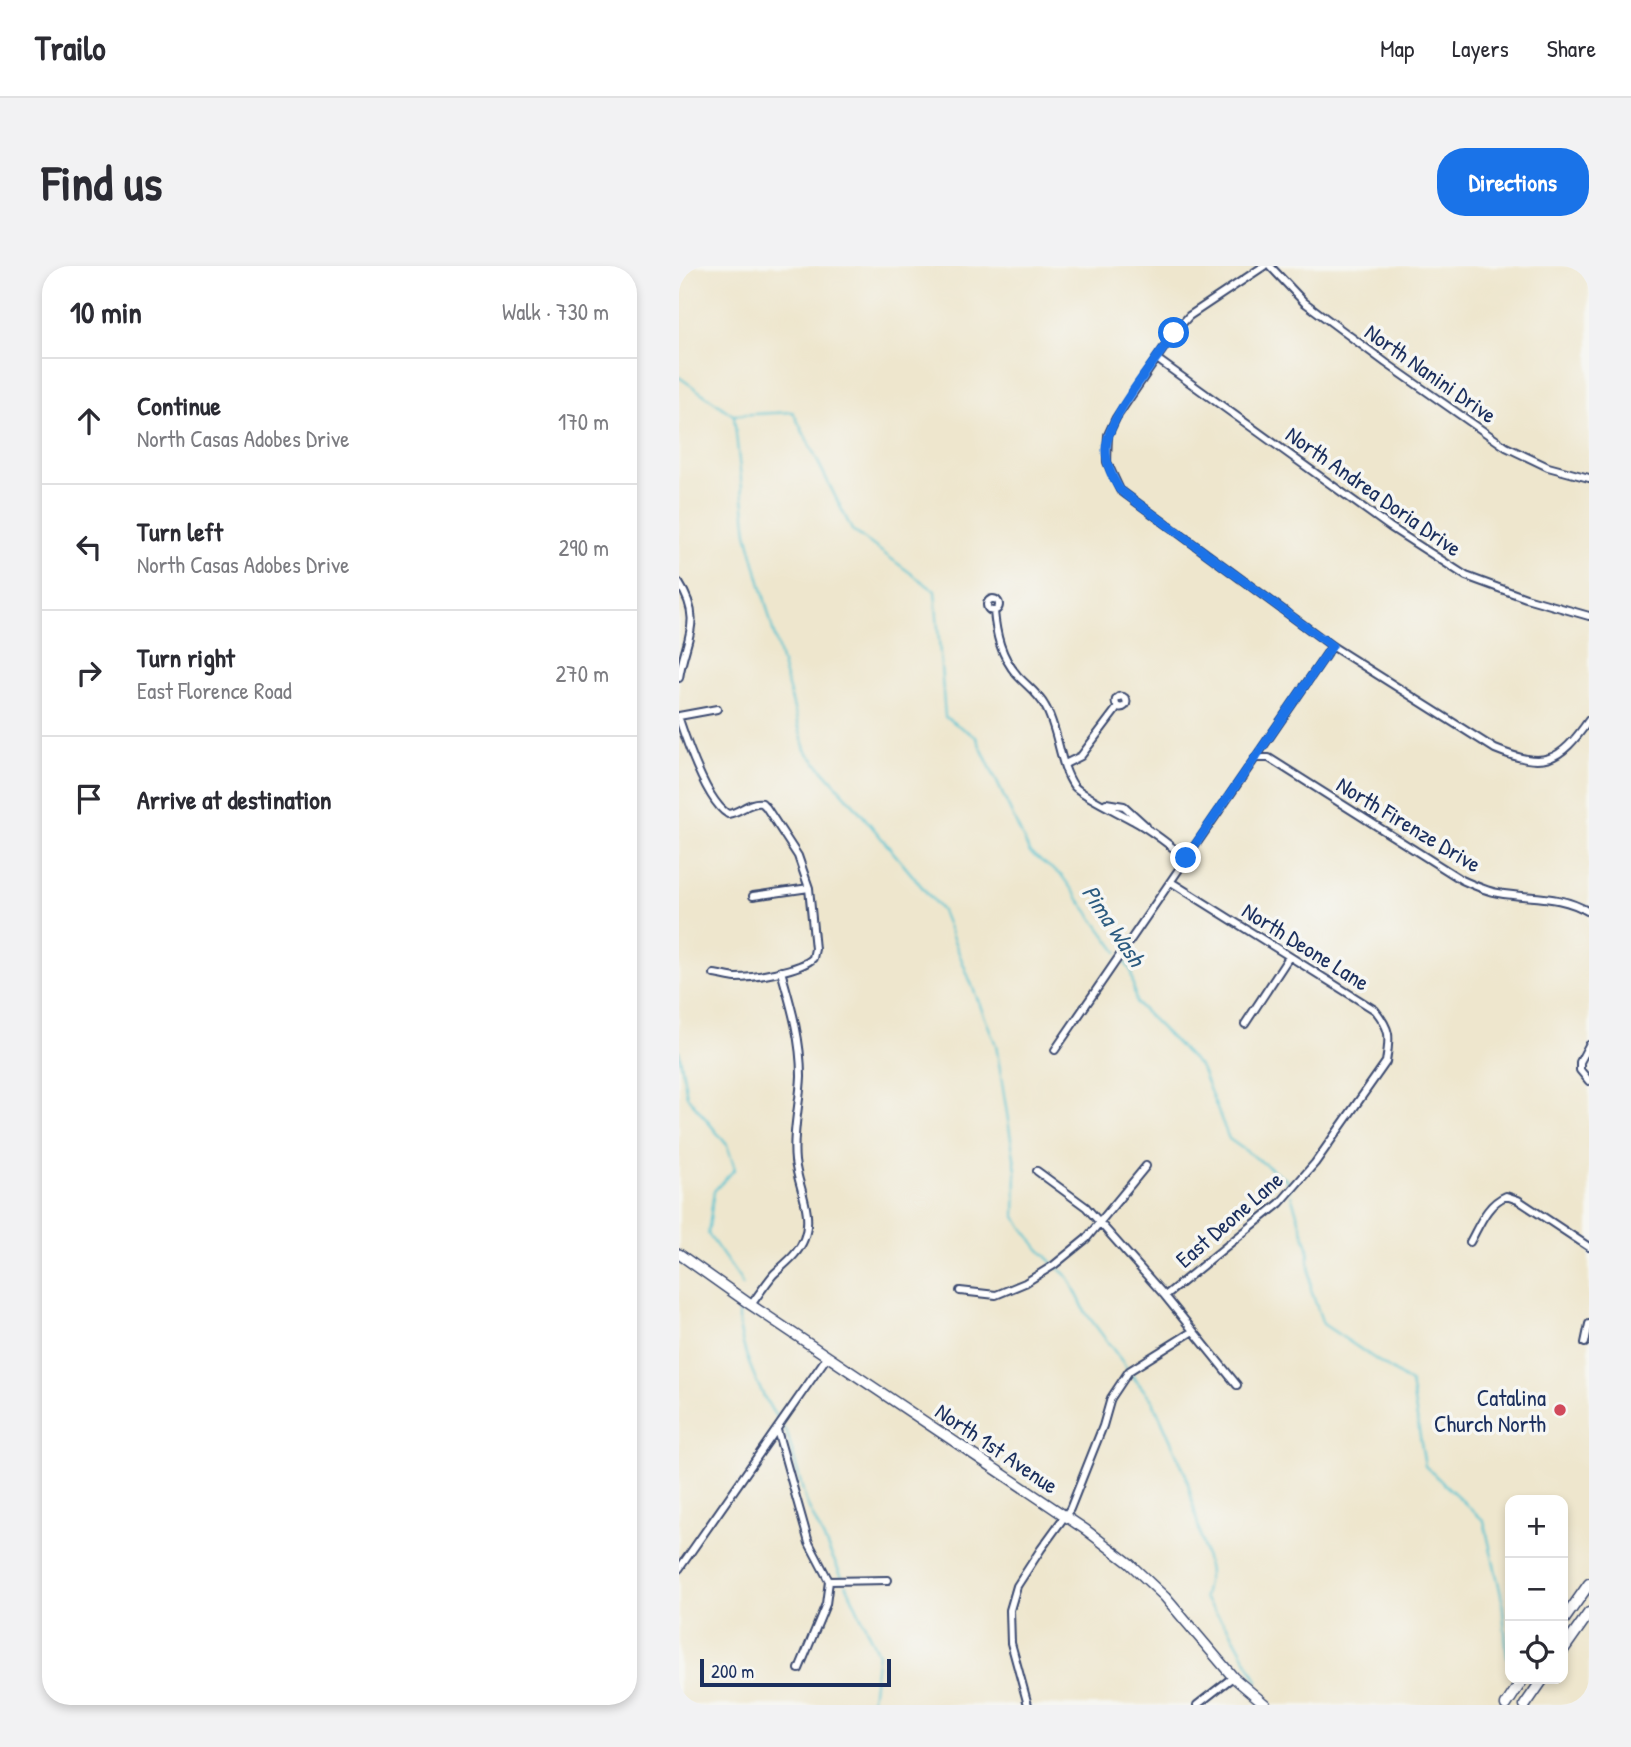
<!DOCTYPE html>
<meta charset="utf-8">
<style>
:root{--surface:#fff;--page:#f2f2f3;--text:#2b2b33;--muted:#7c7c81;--line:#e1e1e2;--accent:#1a73e8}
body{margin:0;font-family:"Patrick Hand",sans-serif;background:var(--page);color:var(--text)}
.controls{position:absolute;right:21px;bottom:21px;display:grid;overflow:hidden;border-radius:14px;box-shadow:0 4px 10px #0003}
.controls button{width:63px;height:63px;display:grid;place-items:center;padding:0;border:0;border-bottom:2px solid var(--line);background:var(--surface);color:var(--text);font:35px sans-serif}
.scale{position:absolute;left:21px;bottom:18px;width:191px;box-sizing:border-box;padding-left:7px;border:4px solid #1b2f5e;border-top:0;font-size:19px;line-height:24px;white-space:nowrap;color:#1b2f5e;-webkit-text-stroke:5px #f6f6f2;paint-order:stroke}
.stop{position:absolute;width:21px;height:21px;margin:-16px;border:5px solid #1a73e8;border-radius:50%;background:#fff}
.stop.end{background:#1a73e8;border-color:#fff;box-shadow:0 2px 7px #0008}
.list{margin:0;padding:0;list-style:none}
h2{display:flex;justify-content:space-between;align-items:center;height:91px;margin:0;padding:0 28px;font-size:30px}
h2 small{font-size:23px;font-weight:400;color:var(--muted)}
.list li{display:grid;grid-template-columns:46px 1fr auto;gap:21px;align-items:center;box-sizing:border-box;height:126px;padding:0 28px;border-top:2px solid var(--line)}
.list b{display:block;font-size:26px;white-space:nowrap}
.list p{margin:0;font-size:23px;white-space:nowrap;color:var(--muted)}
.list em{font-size:23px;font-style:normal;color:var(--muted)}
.icon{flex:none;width:38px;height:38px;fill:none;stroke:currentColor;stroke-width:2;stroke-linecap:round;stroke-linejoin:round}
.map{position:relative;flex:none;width:910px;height:1439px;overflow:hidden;border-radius:28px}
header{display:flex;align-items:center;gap:42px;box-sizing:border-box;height:98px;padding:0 35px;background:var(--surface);border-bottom:2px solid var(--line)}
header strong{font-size:33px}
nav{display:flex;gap:38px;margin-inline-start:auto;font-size:24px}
.intro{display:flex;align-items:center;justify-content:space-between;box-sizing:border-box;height:168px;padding:0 42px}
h1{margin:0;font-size:49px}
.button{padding:18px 32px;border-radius:28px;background:var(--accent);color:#fff;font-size:24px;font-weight:700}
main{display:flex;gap:42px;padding:0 42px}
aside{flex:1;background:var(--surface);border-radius:28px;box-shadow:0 4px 10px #0003}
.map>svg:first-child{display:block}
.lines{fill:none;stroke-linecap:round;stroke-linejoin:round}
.stream{stroke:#55c1d0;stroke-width:2}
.street-casing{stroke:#3b4a6f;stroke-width:10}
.secondary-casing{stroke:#3b4a6f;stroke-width:12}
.primary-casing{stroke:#3b4a6f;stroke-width:13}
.street{stroke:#fff;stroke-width:6}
.secondary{stroke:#fff;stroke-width:9}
.primary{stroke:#fff;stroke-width:10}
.route{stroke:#1a73e8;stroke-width:9}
.poi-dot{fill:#d1495b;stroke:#f6f6f2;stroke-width:2.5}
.labels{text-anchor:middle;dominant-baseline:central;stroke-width:7;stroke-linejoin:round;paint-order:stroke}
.street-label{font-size:23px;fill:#1b2f5e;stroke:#f6f6f2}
.poi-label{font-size:23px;fill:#1b2f5e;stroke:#f6f6f2;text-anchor:end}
.water-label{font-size:24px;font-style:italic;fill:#2c5b80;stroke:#f6f6f2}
</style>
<header>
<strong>Trailo</strong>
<nav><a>Map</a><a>Layers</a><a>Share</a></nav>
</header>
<div class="intro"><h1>Find us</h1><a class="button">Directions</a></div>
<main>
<aside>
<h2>10 min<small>Walk · 730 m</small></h2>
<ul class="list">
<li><svg class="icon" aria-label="ahead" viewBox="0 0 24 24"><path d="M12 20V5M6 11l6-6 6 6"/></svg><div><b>Continue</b><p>North Casas Adobes Drive</p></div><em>170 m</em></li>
<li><svg class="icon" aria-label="left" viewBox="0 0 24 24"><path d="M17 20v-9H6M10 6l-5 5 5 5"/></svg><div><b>Turn left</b><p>North Casas Adobes Drive</p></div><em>290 m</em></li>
<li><svg class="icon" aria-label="right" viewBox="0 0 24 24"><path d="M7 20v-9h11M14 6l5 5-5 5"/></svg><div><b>Turn right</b><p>East Florence Road</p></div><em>270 m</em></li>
<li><svg class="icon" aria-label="arrive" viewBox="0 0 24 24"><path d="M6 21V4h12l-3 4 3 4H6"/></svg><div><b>Arrive at destination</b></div></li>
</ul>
</aside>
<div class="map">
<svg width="910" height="1439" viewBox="0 0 910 1439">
<rect width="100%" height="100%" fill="#f6f6f2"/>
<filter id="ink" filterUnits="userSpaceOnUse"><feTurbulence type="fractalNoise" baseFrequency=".0143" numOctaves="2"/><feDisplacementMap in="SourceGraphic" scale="14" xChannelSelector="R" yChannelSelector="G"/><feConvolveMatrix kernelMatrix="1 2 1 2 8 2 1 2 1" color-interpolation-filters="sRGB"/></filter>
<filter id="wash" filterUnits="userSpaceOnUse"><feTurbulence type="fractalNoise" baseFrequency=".00686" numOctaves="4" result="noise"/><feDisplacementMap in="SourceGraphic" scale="28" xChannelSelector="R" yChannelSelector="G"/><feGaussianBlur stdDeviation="1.57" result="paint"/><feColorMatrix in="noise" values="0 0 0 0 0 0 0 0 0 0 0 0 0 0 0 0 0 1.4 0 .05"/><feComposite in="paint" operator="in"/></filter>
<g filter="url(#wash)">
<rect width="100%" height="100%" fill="#eee6cd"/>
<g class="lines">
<!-- stream -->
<path class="stream" d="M0,111L54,149L114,146L173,264L256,325L266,451L297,471L351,587L383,610L439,687
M55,150L68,267L126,484L175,539L263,645L317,779L337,904L336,951L360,983L374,997
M442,691L452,705L457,737L522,802L550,873L607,913L611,924
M0,785L8,830L48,879L56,903L35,925L29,968L62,1015L63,1020
M612,929L629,981L632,1024L644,1058L732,1117L746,1200L805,1255L823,1333L828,1390L831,1399
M378,1001L390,1012L407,1047L448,1102
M60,1048C59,1080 82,1130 100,1155
M451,1107L474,1135L507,1209L530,1305L525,1332L552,1366L579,1415
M103,1160L108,1167L127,1236L164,1313
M167,1318L199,1388L192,1439"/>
</g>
</g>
<g filter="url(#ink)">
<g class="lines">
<!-- street casing -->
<g class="street-casing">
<path id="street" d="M585,0L510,50L495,67L437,152L429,169L428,196L441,224L653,380L816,483C865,503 880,497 910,454
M591,0L625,36L707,97L827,181L869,201L910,212
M478,93L711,261L787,310L847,332L910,350
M0,317C25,356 6,372 0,412
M308 339a6 6 0 1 1 12 0a6 6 0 1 1-12 0Z
M315,345C317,369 322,390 338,409C348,420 359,427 366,440C380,464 380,499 395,520C402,529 443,548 455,555C474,565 490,579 507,592
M436.5 436a5.5 5.5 0 1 1 11 0a5.5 5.5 0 1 1-11 0Z
M0,450L38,443
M0,453C8,477 28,536 49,548
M578,492H590L783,614C794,619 807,625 819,627C851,633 881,628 910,646
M386,498L402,490L439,441
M83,537L87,541L119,590L130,622L136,683L134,692
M427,537L445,540L467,560
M49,548C61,547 70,535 83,537
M74,630L130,622
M35,708C42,709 50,711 57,712C74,712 123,704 134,692
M566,758L610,691
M910,779L901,796V804L910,815
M376,784L653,380
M358,905L407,941L486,1030L558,1119
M791,976C801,958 808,938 827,930L839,934L910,981
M281,1025L317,1029L346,1017L375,999L407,973L467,900
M486,1030L601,937L636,897L707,796C711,770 712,764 696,744L492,616
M72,1039C79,1029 86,1019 94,1009C105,998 119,989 125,973C135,947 119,921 116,895C113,866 121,838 122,810C122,773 112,740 102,705
M906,1077L910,1058
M98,1164L130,1277L150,1315L147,1338L120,1403
M0,1303L148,1091
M150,1315L209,1314
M349,1439L332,1377L331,1344L338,1320L362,1283L391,1243L424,1160L432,1132L450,1105L514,1065
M518,1439L554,1411"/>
</g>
<!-- secondary casing -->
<g class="secondary-casing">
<path id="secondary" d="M0,988L72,1039L407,1264L450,1297L486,1331L554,1411L587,1439"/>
</g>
<!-- primary casing -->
<g class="primary-casing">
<path id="primary" d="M884,1355L910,1318
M884,1384L910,1347
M827,1439L844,1413
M846,1439L864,1413"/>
</g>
<!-- street -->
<use href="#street" class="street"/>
<!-- secondary -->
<use href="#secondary" class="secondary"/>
<!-- primary -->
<use href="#primary" class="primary"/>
</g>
</g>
<g class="lines" filter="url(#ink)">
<!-- route -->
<path class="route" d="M495,67C476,97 429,149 427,183C427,199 433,211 441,224L653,380L507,592"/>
</g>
<!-- markers -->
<circle class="poi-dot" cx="881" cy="1144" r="7"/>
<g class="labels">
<!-- street labels -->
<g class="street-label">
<text transform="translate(752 107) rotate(35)">North Nanini Drive</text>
<text transform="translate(695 225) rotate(35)">North Andrea Doria Drive</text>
<text transform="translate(730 558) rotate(31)">North Firenze Drive</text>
<text transform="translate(627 680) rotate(32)">North Deone Lane</text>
<text transform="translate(550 953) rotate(-41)">East Deone Lane</text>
<text transform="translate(318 1182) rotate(34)">North 1st Avenue</text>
</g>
<!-- poi labels -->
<g class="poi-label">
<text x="867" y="1131">Catalina<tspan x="867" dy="26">Church North</tspan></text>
</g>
<!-- water labels -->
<g class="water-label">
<text transform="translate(435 659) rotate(56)">Pima Wash</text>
</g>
</g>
</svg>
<div class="controls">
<button>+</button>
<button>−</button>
<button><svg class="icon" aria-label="locate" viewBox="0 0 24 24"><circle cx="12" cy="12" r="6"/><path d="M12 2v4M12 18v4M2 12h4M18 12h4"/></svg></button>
</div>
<div class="scale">200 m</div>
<div class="stop" style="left:495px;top:67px"></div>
<div class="stop end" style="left:507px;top:592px"></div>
</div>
</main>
